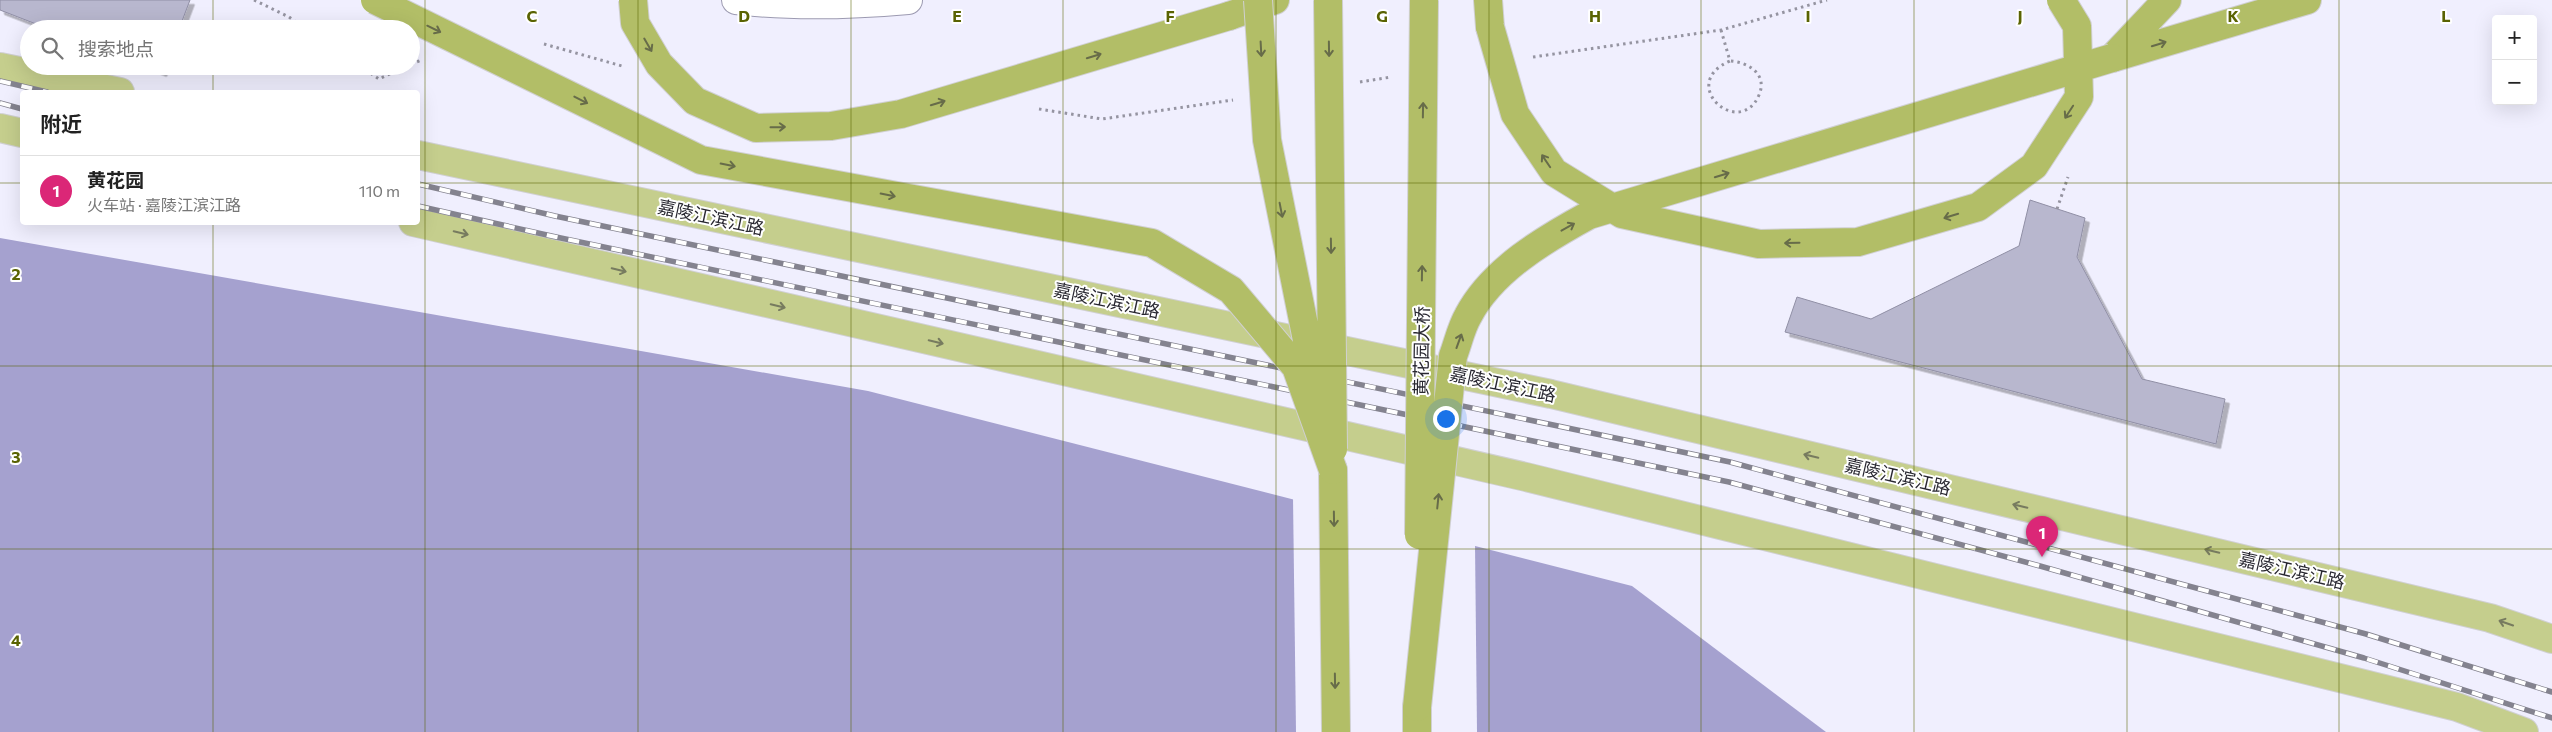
<!DOCTYPE html>
<html lang="zh">
<meta charset="utf-8">
<style>
:root{--surface:#fff;--page:#f6f6f6;--text:#222;--muted:#767676;--line:#e0e0e0;--accent:#db2777}
body{margin:0;font-family:Commissioner,"Noto Sans SC",sans-serif;background:var(--page);color:var(--text)}
.controls{position:absolute;right:15px;top:15px;display:grid;overflow:hidden;border-radius:5px;box-shadow:0 5px 20px #0002}
.controls button{width:45px;height:45px;display:grid;place-items:center;padding:0;border:0;border-bottom:1px solid var(--line);background:var(--surface);color:var(--text);font:25px sans-serif}
.you{position:absolute;left:1445px;top:418px;width:18px;height:18px;margin:-12px;border:4px solid #fff;border-radius:50%;background:#1a73e8;box-shadow:0 0 0 8px #1a73e833}
.badge{display:grid;place-items:center;width:32px;height:32px;border-radius:50%;background:var(--accent);color:#fff;font-size:16px;font-weight:700}
.pin{position:absolute;translate:-50% -41px;filter:drop-shadow(0 1px 2px #0008)}
.pin::after{content:'';position:absolute;top:26px;width:18px;height:15px;background:inherit;clip-path:polygon(0 0,100% 0,50% 100%)}
.list{margin:0;padding:0;list-style:none}
h2{display:flex;justify-content:space-between;align-items:center;height:65px;margin:0;padding:0 20px;font-size:21px}
h2 small{font-size:16px;font-weight:400;color:var(--muted)}
.list li{display:grid;grid-template-columns:32px 1fr auto;gap:15px;align-items:center;box-sizing:border-box;height:70px;padding:0 20px;border-top:1px solid var(--line)}
.list b{display:block;font-size:19px;white-space:nowrap}
.list p{margin:0;font-size:16px;white-space:nowrap;color:var(--muted)}
.list em{font-size:16px;font-style:normal;color:var(--muted)}
.icon{flex:none;width:28px;height:28px;fill:none;stroke:currentColor;stroke-width:2;stroke-linecap:round;stroke-linejoin:round}
.map{position:relative;flex:none;width:2552px;height:732px;overflow:hidden}
.search{position:absolute;background:var(--surface);box-shadow:0 5px 20px #0002;left:20px;top:20px;width:400px;height:55px;display:flex;align-items:center;gap:12px;box-sizing:border-box;padding:0 18px;border-radius:28px;color:var(--muted);font-size:19px}
.panel{position:absolute;background:var(--surface);box-shadow:0 5px 20px #0002;left:20px;top:90px;width:400px;height:135px;border-radius:5px}
.map>svg:first-child{display:block}
.water{fill:#a5a1cf}
.pier{fill:#f0effe}
.building{fill:#b8b7ce;stroke:#908fa5;filter:url(#shadow)}
.lines{fill:none;stroke-linecap:round;stroke-linejoin:round}
.secondary-casing{stroke:#9c9ab1;stroke-width:30}
.primary-casing{stroke:#d0d0d2;stroke-width:30}
.trunk-casing{stroke:#d0d0d2;stroke-width:30}
.path{stroke:#9594a1;stroke-width:3;stroke-dasharray:2.5 4;stroke-linecap:butt}
.secondary{stroke:#fff;stroke-width:28}
.primary{stroke:#c5ce8d;stroke-width:28}
.trunk{stroke:#b2be67;stroke-width:28}
.rail-casing{stroke:#84838f;stroke-width:5.5}
.rail{stroke:#fff;stroke-width:4;stroke-dasharray:11;stroke-linecap:butt}
.trunk-bridge-casing{stroke:#d0d0d2;stroke-width:30;stroke-linecap:butt}
.trunk-bridge{stroke:#b2be67;stroke-width:28}
.oneway{stroke:#676c49}
.oneway2{stroke:#777b5f}
.grid{fill:none;stroke:#5a6302;stroke-width:1;stroke-opacity:0.55}
.labels{text-anchor:middle;dominant-baseline:central;stroke-width:4;stroke-linejoin:round;paint-order:stroke}
.street-label{font-size:18px;fill:#292831;stroke:#fff}
.grid-label{font-size:16px;text-anchor:middle;font-weight:bold;fill:#5a6302;stroke:#fff;stroke-width:4;stroke-linejoin:round;paint-order:stroke}
</style>
<div class="map">
<svg width="2552" height="732" viewBox="0 0 2552 732">
<defs>
<filter id="shadow"><feDropShadow dx="4.5" dy="4.5" stdDeviation="0" flood-color="#0004"/></filter>
</defs>
<rect width="100%" height="100%" fill="#f0effe"/>
<!-- water -->
<path class="water" d="M0,238L868,391L1632,586L1826,732H0Z"/>
<!-- pier -->
<path class="pier" d="M1293,497L1475,544L1477,732H1296Z"/>
<!-- building -->
<path class="building" d="M0,0H190L179,29H49L0,10Z
M147,66H165L162,72Z
M2030,200L2085,218L2077,257L2142,379L2225,399L2216,444L1785,332L1797,297L1871,319L2019,246Z"/>
<g class="lines">
<!-- secondary casing -->
<g class="secondary-casing">
<path id="secondary" d="M736,0C793,7 850,5 908,0"/>
</g>
<!-- primary casing -->
<g class="primary-casing">
<path id="primary" d="M0,67L120,92
M0,128L22,133
M418,155L1551,394L2490,618L2552,639
M413,222L1526,477L2457,707L2524,732"/>
</g>
<!-- trunk casing -->
<g class="trunk-casing">
<path id="trunk" d="M1488,0L1490,27
M1229,16L1275,0
M2115,55L2167,0
M2112,58L2307,0
M1333,470L1336,732
M1417,707V732"/>
</g>
<!-- path -->
<path class="path" d="M254,0L289,17L305,29
M1721,30L1730,61C1676,84 1740,140 1759,95C1768,74 1748,62 1730,61
M544,44L622,66
M1533,57L1721,30L1827,0
M411,64L422,60
M360,66L379,79L407,66
M1360,82L1391,77
M1039,109L1102,119L1233,100
M2057,209L2068,177"/>
<!-- secondary -->
<use href="#secondary" class="secondary"/>
<!-- primary -->
<use href="#primary" class="primary"/>
<!-- trunk -->
<use href="#trunk" class="trunk"/>
<!-- rail casing -->
<g class="rail-casing">
<path id="rail" d="M0,81L47,92
M0,103L22,109
M418,184L555,216L1730,462L2366,634L2552,692
M418,206L556,237L1729,482L2040,566L2364,658L2552,718"/>
</g>
<!-- rail -->
<use href="#rail" class="rail"/>
<!-- trunk-bridge casing -->
<g class="trunk-bridge-casing">
<path id="trunk-bridge" d="M375,0L701,160L1152,243L1231,290L1296,367L1333,470
M633,0L635,23L659,64L695,101L756,128L831,126L901,114L1229,16
M1258,0L1267,140L1317,390
M1328,0L1333,449
M1490,27L1515,114L1554,172L1622,214L1759,244L1858,242L1978,207L2034,166L2079,97L2077,26L2061,0
M1419,535L1424,0
M1417,707L1453,356C1458,343 1461,328 1468,316C1492,270 1545,239 1589,215L2112,58"/>
</g>
<!-- trunk-bridge -->
<use href="#trunk-bridge" class="trunk-bridge"/>
</g>
<!-- one-way arrows -->
<defs><path id="oneway-shaft" d="M-6 0H5M1.5-3L5.5 0L1.5 3" fill="none" stroke-width="1.6" stroke-linecap="round" stroke-linejoin="round" transform="scale(1.25)"/></defs>
<g class="oneway">
<use href="#oneway-shaft" transform="translate(434 29) rotate(26)"/>
<use href="#oneway-shaft" transform="translate(2159 44) rotate(-17)"/>
<use href="#oneway-shaft" transform="translate(648 45) rotate(60)"/>
<use href="#oneway-shaft" transform="translate(1261 49) rotate(87)"/>
<use href="#oneway-shaft" transform="translate(1329 49) rotate(89)"/>
<use href="#oneway-shaft" transform="translate(1094 56) rotate(-17)"/>
<use href="#oneway-shaft" transform="translate(581 100) rotate(27)"/>
<use href="#oneway-shaft" transform="translate(938 103) rotate(-17)"/>
<use href="#oneway-shaft" transform="translate(1423 110) rotate(-89)"/>
<use href="#oneway-shaft" transform="translate(2069 112) rotate(123)"/>
<use href="#oneway-shaft" transform="translate(778 127) rotate(-1)"/>
<use href="#oneway-shaft" transform="translate(1546 161) rotate(-124)"/>
<use href="#oneway-shaft" transform="translate(728 165) rotate(11)"/>
<use href="#oneway-shaft" transform="translate(1722 175) rotate(-17)"/>
<use href="#oneway-shaft" transform="translate(888 195) rotate(11)"/>
<use href="#oneway-shaft" transform="translate(1281 210) rotate(79)"/>
<use href="#oneway-shaft" transform="translate(1951 216) rotate(163)"/>
<use href="#oneway-shaft" transform="translate(1568 227) rotate(-29)"/>
<use href="#oneway-shaft" transform="translate(1792 243) rotate(179)"/>
<use href="#oneway-shaft" transform="translate(1331 246) rotate(89)"/>
<use href="#oneway-shaft" transform="translate(1422 273) rotate(-89)"/>
<use href="#oneway-shaft" transform="translate(1459 341) rotate(-70)"/>
<use href="#oneway-shaft" transform="translate(1438 501) rotate(-84)"/>
<use href="#oneway-shaft" transform="translate(1334 519) rotate(89)"/>
<use href="#oneway-shaft" transform="translate(1335 681) rotate(89)"/>
</g>
<g class="oneway2">
<use href="#oneway-shaft" transform="translate(461 233) rotate(13)"/>
<use href="#oneway-shaft" transform="translate(619 270) rotate(13)"/>
<use href="#oneway-shaft" transform="translate(778 306) rotate(13)"/>
<use href="#oneway-shaft" transform="translate(936 342) rotate(13)"/>
<use href="#oneway-shaft" transform="translate(1811 456) rotate(-167)"/>
<use href="#oneway-shaft" transform="translate(2020 506) rotate(-167)"/>
<use href="#oneway-shaft" transform="translate(2212 551) rotate(-167)"/>
<use href="#oneway-shaft" transform="translate(2506 623) rotate(-161)"/>
</g>
<!-- grid -->
<path class="grid" d="M213,0V29M425,0V732M638,0V732M851,0V732M1063,0V732M1276,0V732M1489,0V732M1701,0V732M1914,0V732M2127,0V732M2339,0V732M213,66V92M0,183H22M418,183H2552M213,222V732M0,366H2552M0,549H2552"/>
<g class="labels">
<!-- street labels -->
<g class="street-label">
<text transform="translate(711 217) rotate(12)">嘉陵江滨江路</text>
<text transform="translate(1107 300) rotate(12)">嘉陵江滨江路</text>
<text transform="translate(1421 351) rotate(-89)">黄花园大桥</text>
<text transform="translate(1503 384) rotate(12)">嘉陵江滨江路</text>
<text transform="translate(1898 476) rotate(13)">嘉陵江滨江路</text>
<text transform="translate(2292 570) rotate(13)">嘉陵江滨江路</text>
</g>
</g>
<g class="grid-label">
<text x="532" y="22">C</text>
<text x="744" y="22">D</text>
<text x="957" y="22">E</text>
<text x="1170" y="22">F</text>
<text x="1382" y="22">G</text>
<text x="1595" y="22">H</text>
<text x="1808" y="22">I</text>
<text x="2020" y="22">J</text>
<text x="2233" y="22">K</text>
<text x="2446" y="22">L</text>
<text x="16" y="280">2</text>
<text x="16" y="463">3</text>
<text x="16" y="646">4</text>
</g>
</svg>
<div class="controls">
<button>+</button>
<button>−</button>
</div>
<div class="you"></div>
<div class="pin badge" style="left:2042px;top:557px">1</div>
<div class="search"><svg class="icon" aria-label="search" viewBox="0 0 24 24"><circle cx="10" cy="10" r="6"/><path d="M15 15l6 6"/></svg>搜索地点</div>
<section class="panel">
<h2>附近<small></small></h2>
<ul class="list">
<li><span class="badge">1</span><div><b>黄花园</b><p>火车站 · 嘉陵江滨江路</p></div><em>110 m</em></li>
</ul>
</section>
</div>
